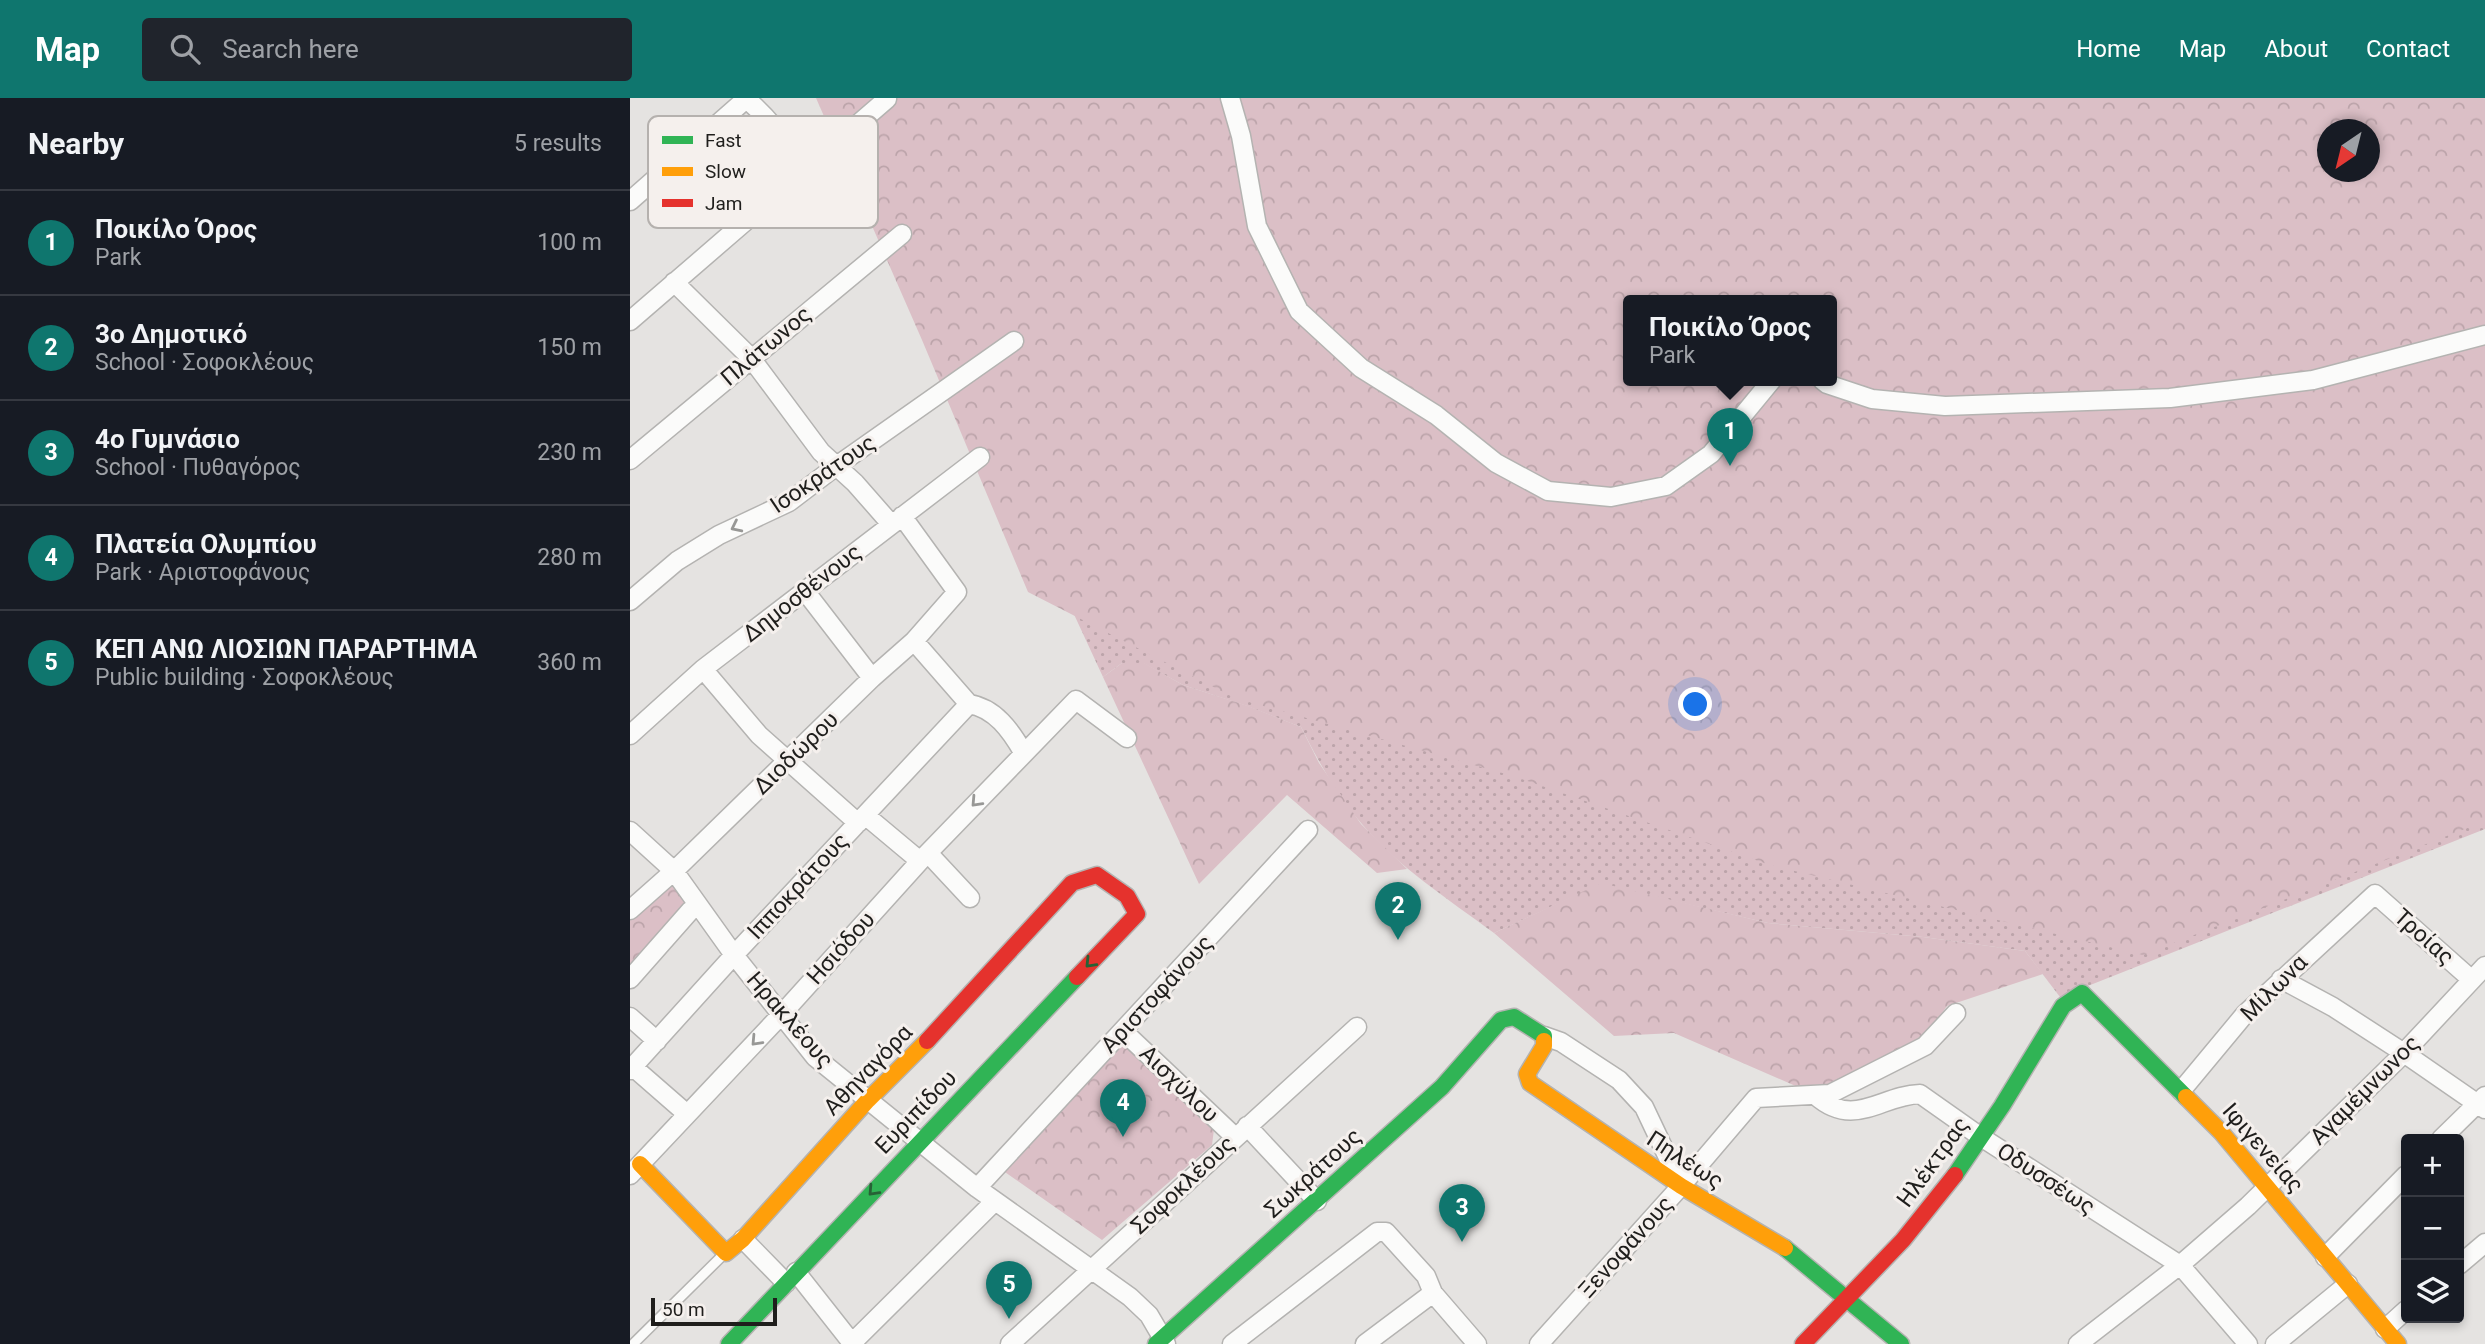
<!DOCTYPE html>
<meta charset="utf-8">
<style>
:root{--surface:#171b24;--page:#20242c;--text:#f1f3f6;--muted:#9ea1a6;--line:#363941;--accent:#0f766e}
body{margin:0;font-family:Roboto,sans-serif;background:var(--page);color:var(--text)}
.controls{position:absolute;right:21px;bottom:21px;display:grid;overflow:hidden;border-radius:7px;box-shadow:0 4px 10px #0003}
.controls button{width:63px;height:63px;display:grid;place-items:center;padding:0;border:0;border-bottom:2px solid var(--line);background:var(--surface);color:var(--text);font:35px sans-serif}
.compass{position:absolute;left:1687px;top:21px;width:63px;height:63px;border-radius:50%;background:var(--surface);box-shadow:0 4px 10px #0003;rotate:215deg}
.scale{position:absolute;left:21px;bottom:18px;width:126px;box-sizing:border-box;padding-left:7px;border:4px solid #1f1e1c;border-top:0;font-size:19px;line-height:24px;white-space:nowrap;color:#1f1e1c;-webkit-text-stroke:5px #f5f0ed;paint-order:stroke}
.you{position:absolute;left:1066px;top:607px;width:24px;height:24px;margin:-18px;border:5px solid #fff;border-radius:50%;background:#1a73e8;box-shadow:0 0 0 10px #1a73e833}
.badge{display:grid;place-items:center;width:46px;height:46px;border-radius:50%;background:var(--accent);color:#fff;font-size:23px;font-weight:700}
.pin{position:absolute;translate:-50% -58px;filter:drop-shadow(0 2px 4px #0008)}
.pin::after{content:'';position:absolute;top:37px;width:24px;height:21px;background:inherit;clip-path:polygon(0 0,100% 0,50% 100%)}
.popup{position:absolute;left:993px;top:197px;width:214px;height:91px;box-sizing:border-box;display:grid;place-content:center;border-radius:7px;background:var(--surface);filter:drop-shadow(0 2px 5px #0005);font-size:23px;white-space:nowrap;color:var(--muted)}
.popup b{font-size:26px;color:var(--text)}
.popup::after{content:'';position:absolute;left:50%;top:100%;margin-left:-14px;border:14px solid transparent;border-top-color:var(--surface)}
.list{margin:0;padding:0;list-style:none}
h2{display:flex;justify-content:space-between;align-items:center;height:91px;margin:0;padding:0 28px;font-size:30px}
h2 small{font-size:23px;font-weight:400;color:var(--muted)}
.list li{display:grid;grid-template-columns:46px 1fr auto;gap:21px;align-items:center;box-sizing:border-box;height:105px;padding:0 28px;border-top:2px solid var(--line)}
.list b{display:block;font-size:26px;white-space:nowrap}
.list p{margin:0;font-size:23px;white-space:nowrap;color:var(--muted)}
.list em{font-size:23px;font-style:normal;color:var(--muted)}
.icon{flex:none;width:38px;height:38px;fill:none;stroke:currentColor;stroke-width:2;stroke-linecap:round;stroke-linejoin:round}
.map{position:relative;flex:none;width:1855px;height:1246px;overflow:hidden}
header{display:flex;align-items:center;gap:42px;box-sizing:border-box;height:98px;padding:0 35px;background:var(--accent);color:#fff}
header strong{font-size:33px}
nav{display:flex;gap:38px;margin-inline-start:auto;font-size:24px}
.search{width:490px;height:63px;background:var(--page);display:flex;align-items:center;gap:18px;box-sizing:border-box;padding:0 24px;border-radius:7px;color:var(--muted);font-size:26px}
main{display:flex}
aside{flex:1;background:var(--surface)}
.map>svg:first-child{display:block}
.grass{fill:url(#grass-dots)}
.forest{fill:url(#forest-crowns);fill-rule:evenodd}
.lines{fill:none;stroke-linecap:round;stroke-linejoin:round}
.lane-casing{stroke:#b4b3b1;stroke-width:12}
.street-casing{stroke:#b4b3b1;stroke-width:21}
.fast-casing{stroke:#b4b3b1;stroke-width:19}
.slow-casing{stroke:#b4b3b1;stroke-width:19}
.jam-casing{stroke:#b4b3b1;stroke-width:19}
.lane{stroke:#fbfbfa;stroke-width:9}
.street{stroke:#fbfbfa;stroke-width:18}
.fast{stroke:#30b455;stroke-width:16}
.slow{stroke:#ff9f0a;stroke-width:16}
.jam{stroke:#e5322d;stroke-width:16}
.oneway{stroke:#989896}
.oneway2{stroke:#276236}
.labels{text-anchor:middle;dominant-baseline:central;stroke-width:6;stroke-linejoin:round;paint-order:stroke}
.street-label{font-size:23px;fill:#1f1e1c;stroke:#f5f0ed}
.key{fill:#f5f0ed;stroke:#b5b1ae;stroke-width:2}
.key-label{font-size:19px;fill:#1f1e1c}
</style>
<header>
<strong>Map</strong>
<div class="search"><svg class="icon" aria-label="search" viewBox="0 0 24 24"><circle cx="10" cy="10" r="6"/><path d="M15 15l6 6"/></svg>Search here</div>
<nav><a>Home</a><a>Map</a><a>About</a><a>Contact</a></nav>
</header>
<main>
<aside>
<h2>Nearby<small>5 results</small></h2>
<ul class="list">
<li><span class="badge">1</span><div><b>Ποικίλο Όρος</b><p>Park</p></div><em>100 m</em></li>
<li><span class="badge">2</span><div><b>3ο Δημοτικό</b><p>School · Σοφοκλέους</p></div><em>150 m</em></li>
<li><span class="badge">3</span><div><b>4ο Γυμνάσιο</b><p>School · Πυθαγόρος</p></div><em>230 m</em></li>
<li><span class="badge">4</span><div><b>Πλατεία Ολυμπίου</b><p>Park · Αριστοφάνους</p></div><em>280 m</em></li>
<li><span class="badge">5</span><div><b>ΚΕΠ ΑΝΩ ΛΙΟΣΙΩΝ ΠΑΡΑΡΤΗΜΑ</b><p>Public building · Σοφοκλέους</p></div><em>360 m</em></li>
</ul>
</aside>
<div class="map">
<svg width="1855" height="1246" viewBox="0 0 1855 1246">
<defs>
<pattern id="grass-dots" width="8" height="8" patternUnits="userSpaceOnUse" patternTransform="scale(1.75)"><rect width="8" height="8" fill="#dbbfc6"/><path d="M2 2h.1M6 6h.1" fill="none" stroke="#bca4aa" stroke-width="1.8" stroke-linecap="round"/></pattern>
<pattern id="forest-crowns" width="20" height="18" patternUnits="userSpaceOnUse" patternTransform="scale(1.75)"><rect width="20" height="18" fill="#dbbfc6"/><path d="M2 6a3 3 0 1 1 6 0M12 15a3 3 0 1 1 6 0" fill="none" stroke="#bca4aa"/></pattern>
</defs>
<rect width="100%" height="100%" fill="#e5e3e1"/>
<!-- grass -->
<path class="grass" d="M392,404L1855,609V731L1430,899L1395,853L1293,839L1138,825L971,786L864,835C818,801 768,769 731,725C707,697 688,663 671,629L617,608L553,587L513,565H492L473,579Z"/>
<!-- forest -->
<path class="forest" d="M186,0H1855V723L1513,857L1140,767L883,678L605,600L398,494L292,242ZM1698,32H1740V74H1698ZM998,202H1202V282H998Z
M492,565H514L553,587L618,608L671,629L689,665L731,726L777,771L747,775L657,697L569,786L473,579Z
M44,773L68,807L0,883V816Z
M971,785L1138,825L1293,839L1395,853L1413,876L1317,908L1294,940L1199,991L1177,993L1044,935L984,938L864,835Z
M494,946L584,1031L582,1047L472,1142L372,1072Z"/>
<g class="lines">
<!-- lane casing -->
<g class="lane-casing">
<path id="lane" d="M3,1246L94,1156"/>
</g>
<!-- street casing -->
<g class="street-casing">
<path id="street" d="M600,0L611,38L627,128L669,213L731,270L806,317L866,365L918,393L981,399L1036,388L1081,356L1142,282
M0,103L116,1C140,20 157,46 175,71
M44,184L121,260L191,354L225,385L261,426
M0,223L257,1
M1192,282L1197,286L1242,301L1315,308L1540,300L1683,282L1855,237
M0,362L272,136
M175,493L242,580
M0,503L47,463L89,437L159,404L205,369L384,243
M284,543L339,606
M73,571L129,637L228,725
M339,606C365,610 381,633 393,654
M0,637L73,571L350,359
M235,717L290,763
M0,733L44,773L104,857L185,959L347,1090L500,1199L519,1217L536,1246
M298,755L340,800
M0,812L44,773L242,580L284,543L327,494L272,418
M0,881L60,813L68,807
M1651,881L1703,909L1774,955L1855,1011
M0,919L27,943
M493,933L605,1039
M914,938L931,944L989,982L1014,1009L1050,1085
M3,969L57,1016
M0,972L104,857L339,606
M1551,993L1615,916L1745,796L1842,882
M1185,997C1224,1032 1251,997 1290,996L1351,1039L1550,1167L1618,1246
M617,1028L687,1103
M1811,1041L1855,998
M0,1077L151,917L290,763L446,602L497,640
M347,1090L678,732
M113,1141L156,1185
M1695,1159L1776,1077
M1829,1167L1855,1145
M166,1174L222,1245
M1755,1231L1776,1212
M221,1246L364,1104
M380,1246L727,929
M602,1246L747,1134H756L796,1178L803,1195L847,1246
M735,1246L803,1195
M909,1246L1051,1088L1126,1000L1200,996L1295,948L1326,915
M1448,1246L1550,1167L1618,1108L1768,961L1855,868
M1645,1246L1718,1186"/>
</g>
<!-- fast casing -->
<g class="fast-casing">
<path id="fast" d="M1325,1077L1372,1008L1433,908L1452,895L1556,999
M1155,1150L1271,1246
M99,1246L447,879
M526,1246L812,989L871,922L884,919L914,938V943"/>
</g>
<!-- slow casing -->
<g class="slow-casing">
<path id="slow" d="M914,943V948L897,976L900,985L1051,1088L1155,1150
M1556,999L1591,1034L1768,1246
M10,1066L96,1155L113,1141L238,1002L297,943"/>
</g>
<!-- jam casing -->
<g class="jam-casing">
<path id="jam" d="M297,943L442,785L467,777L497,798L507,816L447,879
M1173,1246L1273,1142L1325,1077"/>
</g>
<!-- lane -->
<use href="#lane" class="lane"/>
<!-- street -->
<use href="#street" class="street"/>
<!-- fast -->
<use href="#fast" class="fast"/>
<!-- slow -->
<use href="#slow" class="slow"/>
<!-- jam -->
<use href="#jam" class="jam"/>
</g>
<!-- one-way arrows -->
<defs><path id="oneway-chevron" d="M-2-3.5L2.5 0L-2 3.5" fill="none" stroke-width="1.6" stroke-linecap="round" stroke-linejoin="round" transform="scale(1.75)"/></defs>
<g class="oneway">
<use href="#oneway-chevron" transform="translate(106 429) rotate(154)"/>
<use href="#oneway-chevron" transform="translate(346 704) rotate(133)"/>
<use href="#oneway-chevron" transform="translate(126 943) rotate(133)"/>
</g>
<g class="oneway2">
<use href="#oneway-chevron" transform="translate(460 865) rotate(134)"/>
<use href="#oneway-chevron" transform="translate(243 1093) rotate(133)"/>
</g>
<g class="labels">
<!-- street labels -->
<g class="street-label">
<text transform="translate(136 248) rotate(-40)">Πλάτωνος</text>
<text transform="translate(193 376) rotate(-34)">Ισοκράτους</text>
<text transform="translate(172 495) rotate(-38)">Δημοσθένους</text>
<text transform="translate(166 655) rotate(-44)">Διοδώρου</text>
<text transform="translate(168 788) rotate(-47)">Ιπποκράτους</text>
<text transform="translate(1794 839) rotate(42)">Τροίας</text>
<text transform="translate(211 850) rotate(-48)">Ησιόδου</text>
<text transform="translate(1644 890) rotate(-45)">Μίλωνα</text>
<text transform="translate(527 896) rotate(-47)">Αριστοφάνους</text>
<text transform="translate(160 922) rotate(49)">Ηρακλέους</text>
<text transform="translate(238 972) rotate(-46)">Αθηναγόρα</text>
<text transform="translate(549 986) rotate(44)">Αισχύλου</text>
<text transform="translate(1735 992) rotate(-45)">Αγαμέμνωνος</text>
<text transform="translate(286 1014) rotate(-46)">Ευριπίδου</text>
<text transform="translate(1633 1050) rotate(49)">Ιφιγενείας</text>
<text transform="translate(1055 1062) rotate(33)">Πηλέως</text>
<text transform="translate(1303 1064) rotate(-54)">Ηλέκτρας</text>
<text transform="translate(683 1075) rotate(-42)">Σωκράτους</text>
<text transform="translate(1416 1081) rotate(33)">Οδυσσέως</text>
<text transform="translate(553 1087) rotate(-43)">Σοφοκλέους</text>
<text transform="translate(996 1149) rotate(-48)">Ξενοφάνους</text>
</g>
</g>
<!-- legend -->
<rect x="18" y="18" width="230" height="112" rx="10" class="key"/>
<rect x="32" y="38" width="31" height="8" fill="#30b455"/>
<rect x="32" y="69" width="31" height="9" fill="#ff9f0a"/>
<rect x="32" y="101" width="31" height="8" fill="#e5322d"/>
<g class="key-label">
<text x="75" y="49">Fast</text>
<text x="75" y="80">Slow</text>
<text x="75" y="112">Jam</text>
</g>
</svg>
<div class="controls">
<button>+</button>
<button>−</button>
<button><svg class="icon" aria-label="layers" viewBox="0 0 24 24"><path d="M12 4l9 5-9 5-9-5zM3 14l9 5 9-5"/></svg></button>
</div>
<svg class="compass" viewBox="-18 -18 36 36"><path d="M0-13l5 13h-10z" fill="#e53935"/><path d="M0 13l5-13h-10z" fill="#9ea1a6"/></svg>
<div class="scale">50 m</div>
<div class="you"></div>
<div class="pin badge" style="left:1100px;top:368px">1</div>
<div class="popup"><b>Ποικίλο Όρος</b>Park</div>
<div class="pin badge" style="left:768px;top:842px">2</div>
<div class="pin badge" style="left:832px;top:1144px">3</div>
<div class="pin badge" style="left:493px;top:1039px">4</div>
<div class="pin badge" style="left:379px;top:1221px">5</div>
</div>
</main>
